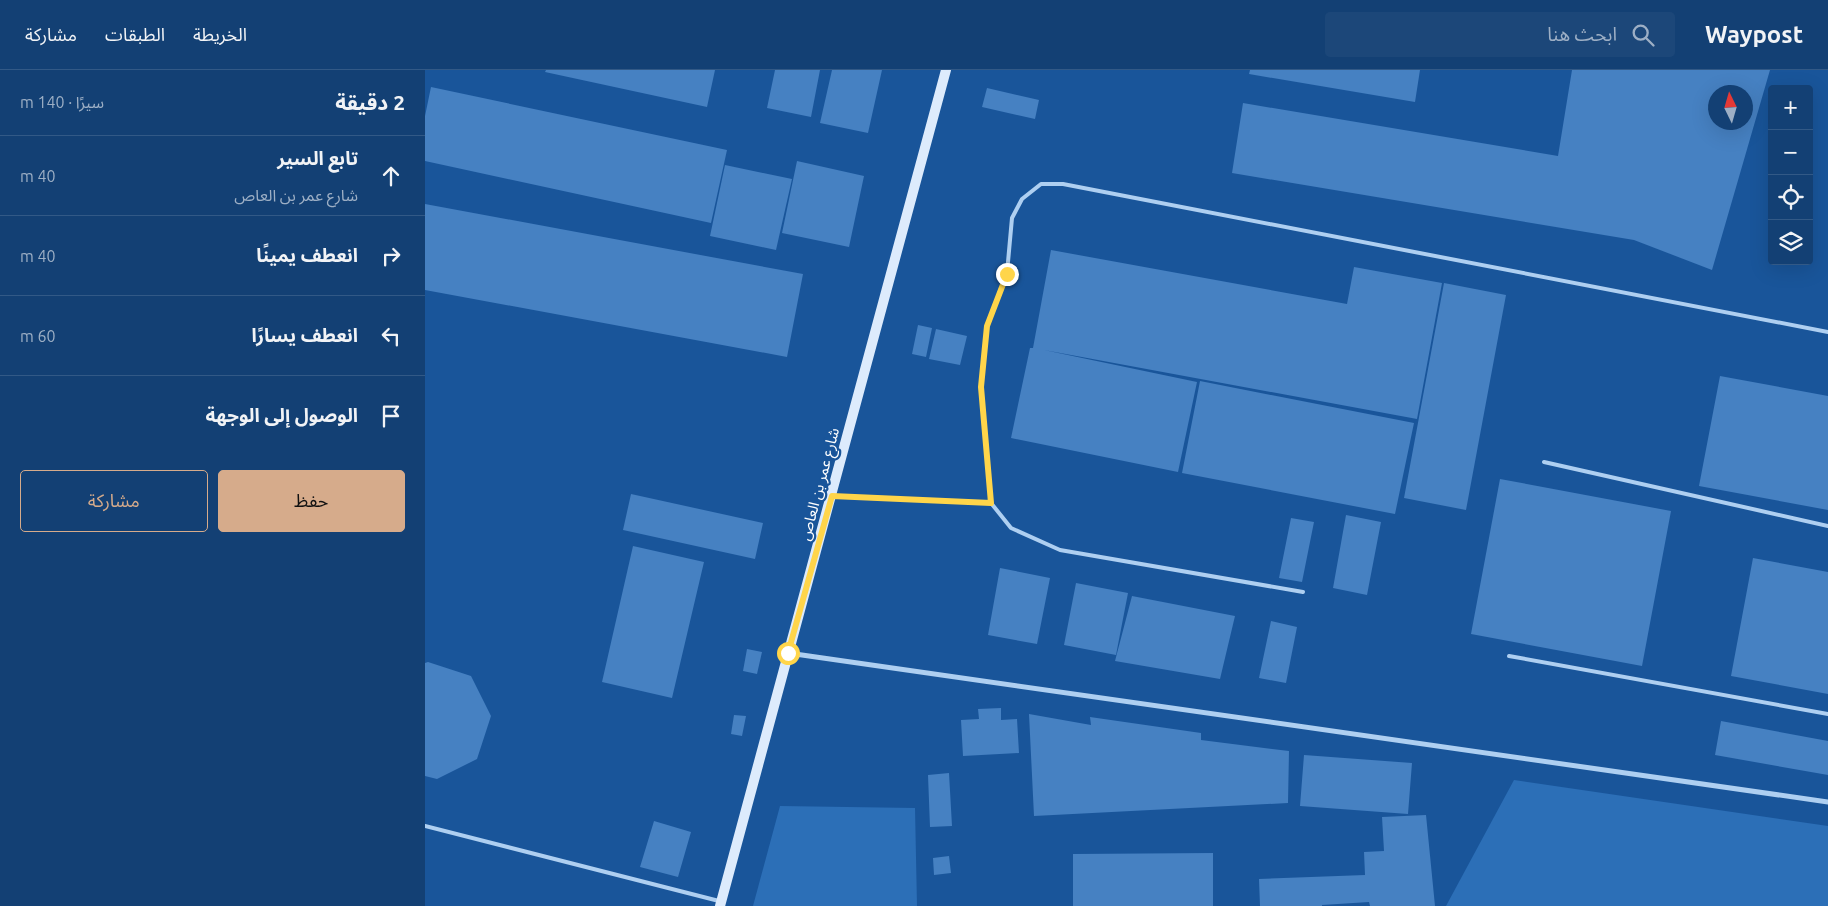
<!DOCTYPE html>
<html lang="ar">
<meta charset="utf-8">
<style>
:root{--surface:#134074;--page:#1c4779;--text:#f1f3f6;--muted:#9dafc5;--line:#325986;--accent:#d6ab8b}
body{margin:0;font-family:Ubuntu,"Noto Sans Arabic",sans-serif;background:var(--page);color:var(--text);direction:rtl}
.controls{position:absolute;right:15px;top:15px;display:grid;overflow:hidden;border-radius:5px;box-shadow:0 5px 20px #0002}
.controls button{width:45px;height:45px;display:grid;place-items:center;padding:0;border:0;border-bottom:1px solid var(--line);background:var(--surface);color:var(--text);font:25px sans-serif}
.compass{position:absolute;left:1283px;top:15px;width:45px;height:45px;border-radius:50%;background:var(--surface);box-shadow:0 5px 20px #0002;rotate:355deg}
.stop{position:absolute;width:15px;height:15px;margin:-11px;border:4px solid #ffd54a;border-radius:50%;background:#fff}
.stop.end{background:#ffd54a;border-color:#fff;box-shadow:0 1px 5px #0008}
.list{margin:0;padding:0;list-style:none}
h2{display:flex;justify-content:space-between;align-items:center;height:65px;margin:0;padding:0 20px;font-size:21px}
h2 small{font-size:16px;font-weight:400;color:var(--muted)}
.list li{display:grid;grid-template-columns:32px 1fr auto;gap:15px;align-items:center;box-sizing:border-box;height:80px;padding:0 20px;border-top:1px solid var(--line)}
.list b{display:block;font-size:19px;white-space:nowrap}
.list p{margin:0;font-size:16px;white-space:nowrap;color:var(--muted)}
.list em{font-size:16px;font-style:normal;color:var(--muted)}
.actions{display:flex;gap:10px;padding:15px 20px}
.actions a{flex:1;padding:11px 0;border:1px solid var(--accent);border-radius:5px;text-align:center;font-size:18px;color:var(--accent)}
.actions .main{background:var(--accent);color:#111}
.icon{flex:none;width:28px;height:28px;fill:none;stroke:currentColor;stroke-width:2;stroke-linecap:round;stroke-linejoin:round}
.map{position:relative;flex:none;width:1403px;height:836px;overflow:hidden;direction:ltr}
header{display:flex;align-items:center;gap:30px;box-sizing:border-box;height:70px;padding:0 25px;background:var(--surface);border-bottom:1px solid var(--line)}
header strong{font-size:24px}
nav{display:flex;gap:28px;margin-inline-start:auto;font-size:18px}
.search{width:350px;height:45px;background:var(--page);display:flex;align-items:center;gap:12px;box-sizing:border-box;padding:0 18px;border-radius:5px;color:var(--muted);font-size:19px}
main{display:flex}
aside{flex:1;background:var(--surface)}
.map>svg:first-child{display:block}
.green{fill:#2c6fb7}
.building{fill:#4681c2;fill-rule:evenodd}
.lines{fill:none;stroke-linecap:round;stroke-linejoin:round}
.lane{stroke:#aecff1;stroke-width:4}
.street{stroke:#aecff1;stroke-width:5}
.secondary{stroke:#ddebfc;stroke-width:10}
.route{stroke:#ffd54a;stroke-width:6}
.labels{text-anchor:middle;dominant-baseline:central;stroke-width:4.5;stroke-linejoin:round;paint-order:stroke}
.street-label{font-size:15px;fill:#fff;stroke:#19559a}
</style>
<header>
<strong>Waypost</strong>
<div class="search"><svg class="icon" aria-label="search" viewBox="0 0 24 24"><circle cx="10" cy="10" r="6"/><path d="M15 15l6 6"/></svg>ابحث هنا</div>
<nav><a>الخريطة</a><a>الطبقات</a><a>مشاركة</a></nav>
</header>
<main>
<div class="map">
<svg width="1403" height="836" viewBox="0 0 1403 836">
<rect width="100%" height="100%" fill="#19559a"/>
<!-- green -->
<path class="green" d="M1089,710L1403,756V836H1021Z
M355,736L490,738L492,836H328Z"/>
<!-- building -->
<path class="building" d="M121,0H290L282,37L120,2Z
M350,0H395L386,47L342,38Z
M407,0H457L443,63L395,53Z
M825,0H995L990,32L824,4Z
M1147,0H1345L1287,200L1209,170L807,103L818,33L1133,86ZM1290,22H1320V52H1290Z
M6,17L302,80L286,153L0,91V46Z
M562,18L614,30L610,49L557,37Z
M372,91L439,106L424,177L357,163Z
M300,95L367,109L351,180L285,166Z
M0,134L378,204L362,287L0,220Z
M626,180L922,234L929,197L1017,213L992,349L619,280L772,312L753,402L586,368L605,278H608Z
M1019,213L1081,225L1041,440L979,428Z
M493,255L507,258L501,287L487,284Z
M511,259L542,266L535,295L504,289Z
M1295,306L1403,326V440L1274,416Z
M775,311L989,353L970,444L757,403Z
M1075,409L1246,441L1217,596L1046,564Z
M206,424L338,453L330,489L198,460Z
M921,445L956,452L942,525L908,518Z
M866,448L889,452L877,512L854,508Z
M208,476L279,492L247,628L177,612Z
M1328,488L1403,502V624L1306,606Z
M575,498L625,508L612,574L563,565Z
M651,513L703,523L691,585L639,575Z
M707,526L810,546L795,609L690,591Z
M846,551L872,557L861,613L834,608Z
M322,579L337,582L332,604L318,601Z
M3,592L46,606L66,646L52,689L12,709L0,706V593Z
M576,638V650L592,649L594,683L538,686L536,650L554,649L553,639Z
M604,644L666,655L665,647L776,663V670L864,681L863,733L609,746Z
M309,645L321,646L317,666L306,664Z
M1296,651L1403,671V705L1290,685Z
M879,685L987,693L983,744L875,736Z
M524,703L527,756L505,757L503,705Z
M1001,745L1010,836H945L944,832L897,835V836H835L834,809L940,805L939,782L959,781L957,747Z
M229,751L266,762L253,807L215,797Z
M788,783V836H648V784Z
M524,786L526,803L509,805L508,788Z"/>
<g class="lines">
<!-- lane -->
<path class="lane" d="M1119,392L1403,456
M407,426L566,433
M878,522L635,480L586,458L566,433L556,317L562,256L582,203L587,148L597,129L616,114H638L1403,262
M1084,586L1403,644
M0,756L294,831"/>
<!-- street -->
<path class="street" d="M363,583L1403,732"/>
<!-- secondary -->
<path class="secondary" d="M295,836L521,0"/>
</g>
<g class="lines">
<!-- route -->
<path class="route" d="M363,583L407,426L566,433L556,317L562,256L582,204"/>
</g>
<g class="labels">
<!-- street labels -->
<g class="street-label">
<text transform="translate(394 414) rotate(-75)">شارع عمر بن العاص</text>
</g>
</g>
</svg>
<div class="controls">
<button>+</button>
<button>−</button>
<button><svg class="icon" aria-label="locate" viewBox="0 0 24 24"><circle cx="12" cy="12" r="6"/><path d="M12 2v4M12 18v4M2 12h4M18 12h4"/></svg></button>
<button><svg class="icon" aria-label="layers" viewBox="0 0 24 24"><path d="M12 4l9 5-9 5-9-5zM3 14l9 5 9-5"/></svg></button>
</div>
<svg class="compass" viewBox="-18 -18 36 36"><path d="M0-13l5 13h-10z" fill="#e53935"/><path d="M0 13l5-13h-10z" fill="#9dafc5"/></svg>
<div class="stop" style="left:363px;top:583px"></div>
<div class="stop end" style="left:582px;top:204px"></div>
</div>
<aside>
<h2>2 دقيقة<small>سيرًا · 140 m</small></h2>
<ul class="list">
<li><svg class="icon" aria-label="ahead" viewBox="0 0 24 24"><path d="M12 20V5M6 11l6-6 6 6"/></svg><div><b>تابع السير</b><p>شارع عمر بن العاص</p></div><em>40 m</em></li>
<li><svg class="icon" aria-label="right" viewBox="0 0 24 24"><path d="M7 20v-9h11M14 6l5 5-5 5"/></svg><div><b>انعطف يمينًا</b></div><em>40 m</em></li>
<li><svg class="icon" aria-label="left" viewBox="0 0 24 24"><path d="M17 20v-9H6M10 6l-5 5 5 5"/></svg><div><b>انعطف يسارًا</b></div><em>60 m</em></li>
<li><svg class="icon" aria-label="arrive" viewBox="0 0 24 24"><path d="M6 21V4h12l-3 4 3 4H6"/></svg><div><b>الوصول إلى الوجهة</b></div></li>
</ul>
<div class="actions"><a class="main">حفظ</a><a>مشاركة</a></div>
</aside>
</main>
